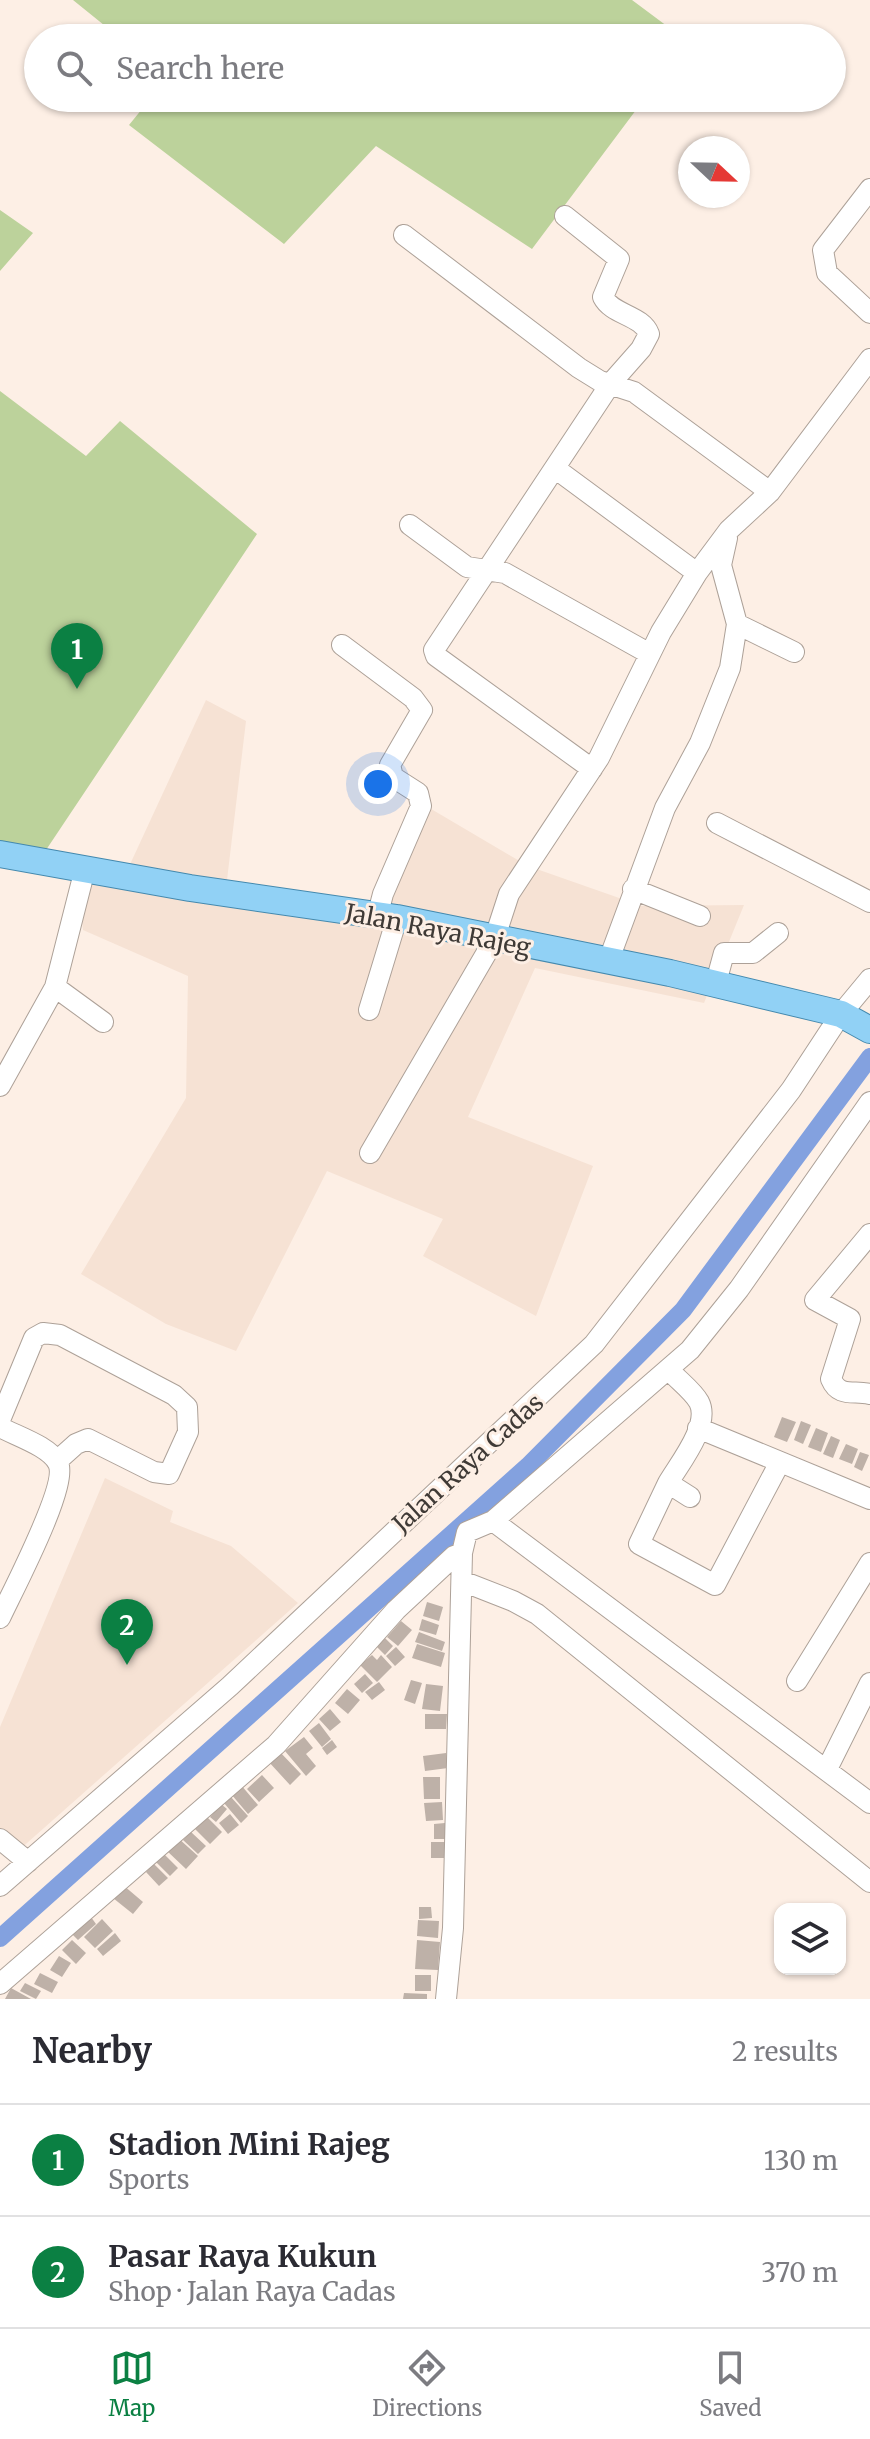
<!DOCTYPE html>
<meta charset="utf-8">
<style>
:root{--surface:#fff;--page:#f2f2f3;--text:#2b2b33;--muted:#7c7c81;--line:#e1e1e2;--accent:#0b8043}
body{margin:0;font-family:Merriweather,serif;background:var(--page);color:var(--text)}
.controls{position:absolute;right:24px;bottom:24px;display:grid;overflow:hidden;border-radius:16px;box-shadow:0 2px 6px #0004}
.controls button{width:72px;height:72px;display:grid;place-items:center;padding:0;border:0;border-bottom:2px solid var(--line);background:var(--surface);color:var(--text);font:40px sans-serif}
.compass{position:absolute;left:678px;top:136px;width:72px;height:72px;border-radius:50%;background:var(--surface);box-shadow:0 2px 6px #0004;rotate:112deg}
.you{position:absolute;left:378px;top:784px;width:28px;height:28px;margin:-20px;border:6px solid #fff;border-radius:50%;background:#1a73e8;box-shadow:0 0 0 12px #1a73e833}
.badge{display:grid;place-items:center;width:52px;height:52px;border-radius:50%;background:var(--accent);color:#fff;font-size:26px;font-weight:700}
.pin{position:absolute;translate:-50% -66px;filter:drop-shadow(0 2px 4px #0008)}
.pin::after{content:'';position:absolute;top:42px;width:28px;height:24px;background:inherit;clip-path:polygon(0 0,100% 0,50% 100%)}
.list{margin:0;padding:0;list-style:none}
h2{display:flex;justify-content:space-between;align-items:center;height:104px;margin:0;padding:0 32px;font-size:34px}
h2 small{font-size:26px;font-weight:400;color:var(--muted)}
.list li{display:grid;grid-template-columns:52px 1fr auto;gap:24px;align-items:center;box-sizing:border-box;height:112px;padding:0 32px;border-top:2px solid var(--line)}
.list b{display:block;font-size:30px;white-space:nowrap}
.list p{margin:0;font-size:26px;white-space:nowrap;color:var(--muted)}
.list em{font-size:26px;font-style:normal;color:var(--muted)}
.icon{flex:none;width:44px;height:44px;fill:none;stroke:currentColor;stroke-width:2;stroke-linecap:round;stroke-linejoin:round}
.map{position:relative;flex:none;width:870px;height:1999px;overflow:hidden}
.search{position:absolute;background:var(--surface);box-shadow:0 2px 6px #0004;left:24px;right:24px;top:24px;height:88px;display:flex;align-items:center;gap:20px;box-sizing:border-box;padding:0 28px;border-radius:44px;color:var(--muted);font-size:30px}
.sheet{height:328px;background:var(--surface)}
nav{display:flex;justify-content:space-around;align-items:center;box-sizing:border-box;height:112px;border-top:2px solid var(--line);background:var(--surface);font-size:22px;color:var(--muted)}
nav a{display:grid;justify-items:center;gap:4px}
nav .on{color:var(--accent)}
.map>svg:first-child{display:block}
.built{fill:#f6e2d4}
.green{fill:#bcd29b}
.lines{fill:none;stroke-linecap:round;stroke-linejoin:round}
.canal{stroke:#83a1df;stroke-width:18}
.building{fill:#beb1a8}
.minor-casing{stroke:#ada198;stroke-width:22}
.major-casing{stroke:#4489ae;stroke-width:28}
.minor{stroke:#fff;stroke-width:20}
.major{stroke:#91d1f5;stroke-width:26}
.labels{text-anchor:middle;dominant-baseline:central;stroke-width:6;stroke-linejoin:round;paint-order:stroke}
.street-label{font-size:24px;fill:#3f3a36;stroke:#fdefe5}
</style>
<div class="map">
<svg width="870" height="1999" viewBox="0 0 870 1999">
<rect width="100%" height="100%" fill="#fdefe5"/>
<!-- built -->
<path class="built" d="M206,700L246,721L227,880L382,905L421,803L528,866L642,906L744,905L704,1003L535,968L468,1117L593,1166L536,1316L423,1256L443,1219L327,1171L236,1351L166,1324L81,1274L186,1098L188,976L83,930L79,890L126,873Z
M105,1478L173,1511L170,1522L231,1546L298,1603L18,1851L0,1834V1727Z"/>
<!-- green -->
<path class="green" d="M73,0H632L683,38H120Z
M151,98H645L532,249L376,146L284,244L129,125Z
M0,210L33,233L0,271Z
M0,391L86,456L120,421L257,534L44,853L0,844Z"/>
<g class="lines">
<!-- canal -->
<path class="canal" d="M0,1938L528,1466L683,1310L870,1057"/>
</g>
<!-- building -->
<path class="building" d="M782,1417L796,1422L787,1442L774,1437Z
M801,1421L811,1425L803,1444L794,1440Z
M816,1428L828,1433L821,1452L808,1447Z
M831,1436L840,1440L833,1458L823,1454Z
M846,1444L858,1449L852,1464L839,1459Z
M860,1452L869,1455L862,1471L854,1467Z
M427,1602L443,1607L439,1621L423,1616Z
M422,1619L439,1625L436,1635L419,1630Z
M401,1621L412,1630L398,1646L387,1637Z
M419,1632L445,1642L442,1651L415,1642Z
M382,1635L393,1646L385,1655L374,1644Z
M417,1644L445,1653L441,1667L412,1658Z
M396,1647L405,1657L395,1666L386,1656Z
M372,1655L377,1660L381,1655L392,1667L377,1682L360,1665Z
M365,1674L373,1683L362,1693L354,1684Z
M411,1680L422,1683L415,1704L404,1700Z
M379,1682L385,1690L372,1700L365,1692Z
M426,1684L443,1686L440,1711L422,1709Z
M347,1689L360,1700L348,1714L335,1703Z
M330,1709L341,1722L330,1731L319,1719Z
M425,1714H447L446,1729H425Z
M319,1723L331,1739L322,1747L309,1731Z
M304,1737L313,1748L306,1754L316,1766L306,1776L285,1751Z
M332,1740L337,1747L327,1755L322,1748Z
M279,1751L301,1774L290,1785L268,1761Z
M446,1753L448,1768L425,1771L423,1756Z
M262,1775L274,1788L259,1802L247,1789Z
M423,1777H440V1799H424Z
M241,1785L258,1805L248,1814L231,1794Z
M231,1797L248,1816L241,1823L224,1803Z
M442,1802L443,1820L426,1821L424,1803Z
M221,1804L227,1809L216,1822L210,1817Z
M204,1814L222,1832L210,1844L192,1826Z
M230,1814L239,1825L228,1834L219,1823Z
M445,1823L446,1839H434V1824Z
M191,1832L206,1846L198,1854L183,1840Z
M178,1838L198,1856L186,1869L166,1850Z
M431,1842H446V1858H431Z
M164,1854L178,1868L170,1876L156,1862Z
M154,1864L168,1878L159,1886L146,1872Z
M123,1885L143,1902L133,1914L113,1898Z
M419,1907H431L432,1918L419,1919Z
M91,1917L96,1924L78,1940L72,1934Z
M102,1919L113,1931L95,1948L84,1937Z
M418,1920L439,1921L438,1938L417,1936Z
M115,1933L121,1941L103,1956L97,1949Z
M72,1940L86,1953L76,1964L62,1950Z
M417,1940L440,1942L438,1970L415,1969Z
M59,1956L71,1963L62,1977L50,1970Z
M40,1973L58,1982L52,1993L34,1984Z
M415,1975H431V1991H415Z
M25,1983L41,1991L36,1999L20,1991Z
M11,1988L31,1999H5Z
M404,1993L427,1994V1999H403Z"/>
<g class="lines">
<!-- minor casing -->
<g class="minor-casing">
<path id="minor" d="M870,189L823,250L827,273L870,313
M565,216L619,259L603,297C612,315 642,315 649,334L641,349L611,383L434,650L436,656L592,769
M404,235L579,368L600,381L634,392L770,492
M556,469L697,573
M410,525L467,567L505,573L650,654
M737,624L794,652
M342,645L413,698L422,710L390,765L393,777L418,793L421,806L383,894L377,917
M717,823L870,902
M633,889L700,916
M608,962L665,808L700,743L730,668L737,624L721,565L727,538
M715,986L724,953H753L778,933
M55,987L103,1022
M369,1010L397,918
M0,1086L55,987L85,869
M370,1153L494,940L509,894L599,758L661,632L697,573L729,530L770,492L870,359
M870,1234L815,1300L850,1319L831,1379C839,1398 854,1390 870,1394
M669,1370C678,1380 693,1391 699,1402C711,1425 679,1464 668,1483L690,1497
M0,1420L34,1338L43,1333L60,1335L174,1395L187,1407L188,1432L169,1474L154,1472L88,1439L76,1444L57,1461
M0,1427C16,1436 49,1446 58,1463C69,1485 12,1592 0,1618
M698,1428L870,1499
M668,1483L639,1544L715,1585L780,1462
M493,1521L870,1803
M462,1581L513,1601L537,1614L870,1882
M797,1681L870,1563
M827,1769L870,1683
M0,1839L28,1862
M0,1886L230,1686L594,1344L791,1090L841,1014L870,979
M0,1984L276,1745L396,1610L454,1556L462,1553
M446,1999L453,1928L462,1553L467,1532L493,1521L690,1350L739,1289L870,1102"/>
</g>
<!-- major casing -->
<g class="major-casing">
<path id="major" d="M0,854L190,888L397,918L670,973L841,1014L870,1030"/>
</g>
<!-- minor -->
<use href="#minor" class="minor"/>
<!-- major -->
<use href="#major" class="major"/>
</g>
<g class="labels">
<!-- street labels -->
<g class="street-label">
<text transform="translate(438 930) rotate(11)">Jalan Raya Rajeg</text>
<text transform="translate(468 1463) rotate(-42)">Jalan Raya Cadas</text>
</g>
</g>
</svg>
<div class="controls">
<button><svg class="icon" aria-label="layers" viewBox="0 0 24 24"><path d="M12 4l9 5-9 5-9-5zM3 14l9 5 9-5"/></svg></button>
</div>
<svg class="compass" viewBox="-18 -18 36 36"><path d="M0-13l5 13h-10z" fill="#e53935"/><path d="M0 13l5-13h-10z" fill="#7c7c81"/></svg>
<div class="you"></div>
<div class="pin badge" style="left:77px;top:689px">1</div>
<div class="pin badge" style="left:127px;top:1665px">2</div>
<div class="search"><svg class="icon" aria-label="search" viewBox="0 0 24 24"><circle cx="10" cy="10" r="6"/><path d="M15 15l6 6"/></svg>Search here</div>
</div>
<section class="sheet">
<h2>Nearby<small>2 results</small></h2>
<ul class="list">
<li><span class="badge">1</span><div><b>Stadion Mini Rajeg</b><p>Sports</p></div><em>130 m</em></li>
<li><span class="badge">2</span><div><b>Pasar Raya Kukun</b><p>Shop · Jalan Raya Cadas</p></div><em>370 m</em></li>
</ul>
</section>
<nav>
<a class="on"><svg class="icon" aria-label="map" viewBox="0 0 24 24"><path d="M3 6l6-2 6 2 6-2v14l-6 2-6-2-6 2zM9 4v14M15 6v14"/></svg>Map</a>
<a><svg class="icon" aria-label="directions" viewBox="0 0 24 24"><path d="M12 3l9 9-9 9-9-9zM9 14v-3h6M13 9l2 2-2 2"/></svg>Directions</a>
<a><svg class="icon" aria-label="saved" viewBox="0 0 24 24"><path d="M7 4h10v16l-5-4-5 4z"/></svg>Saved</a>
</nav>
